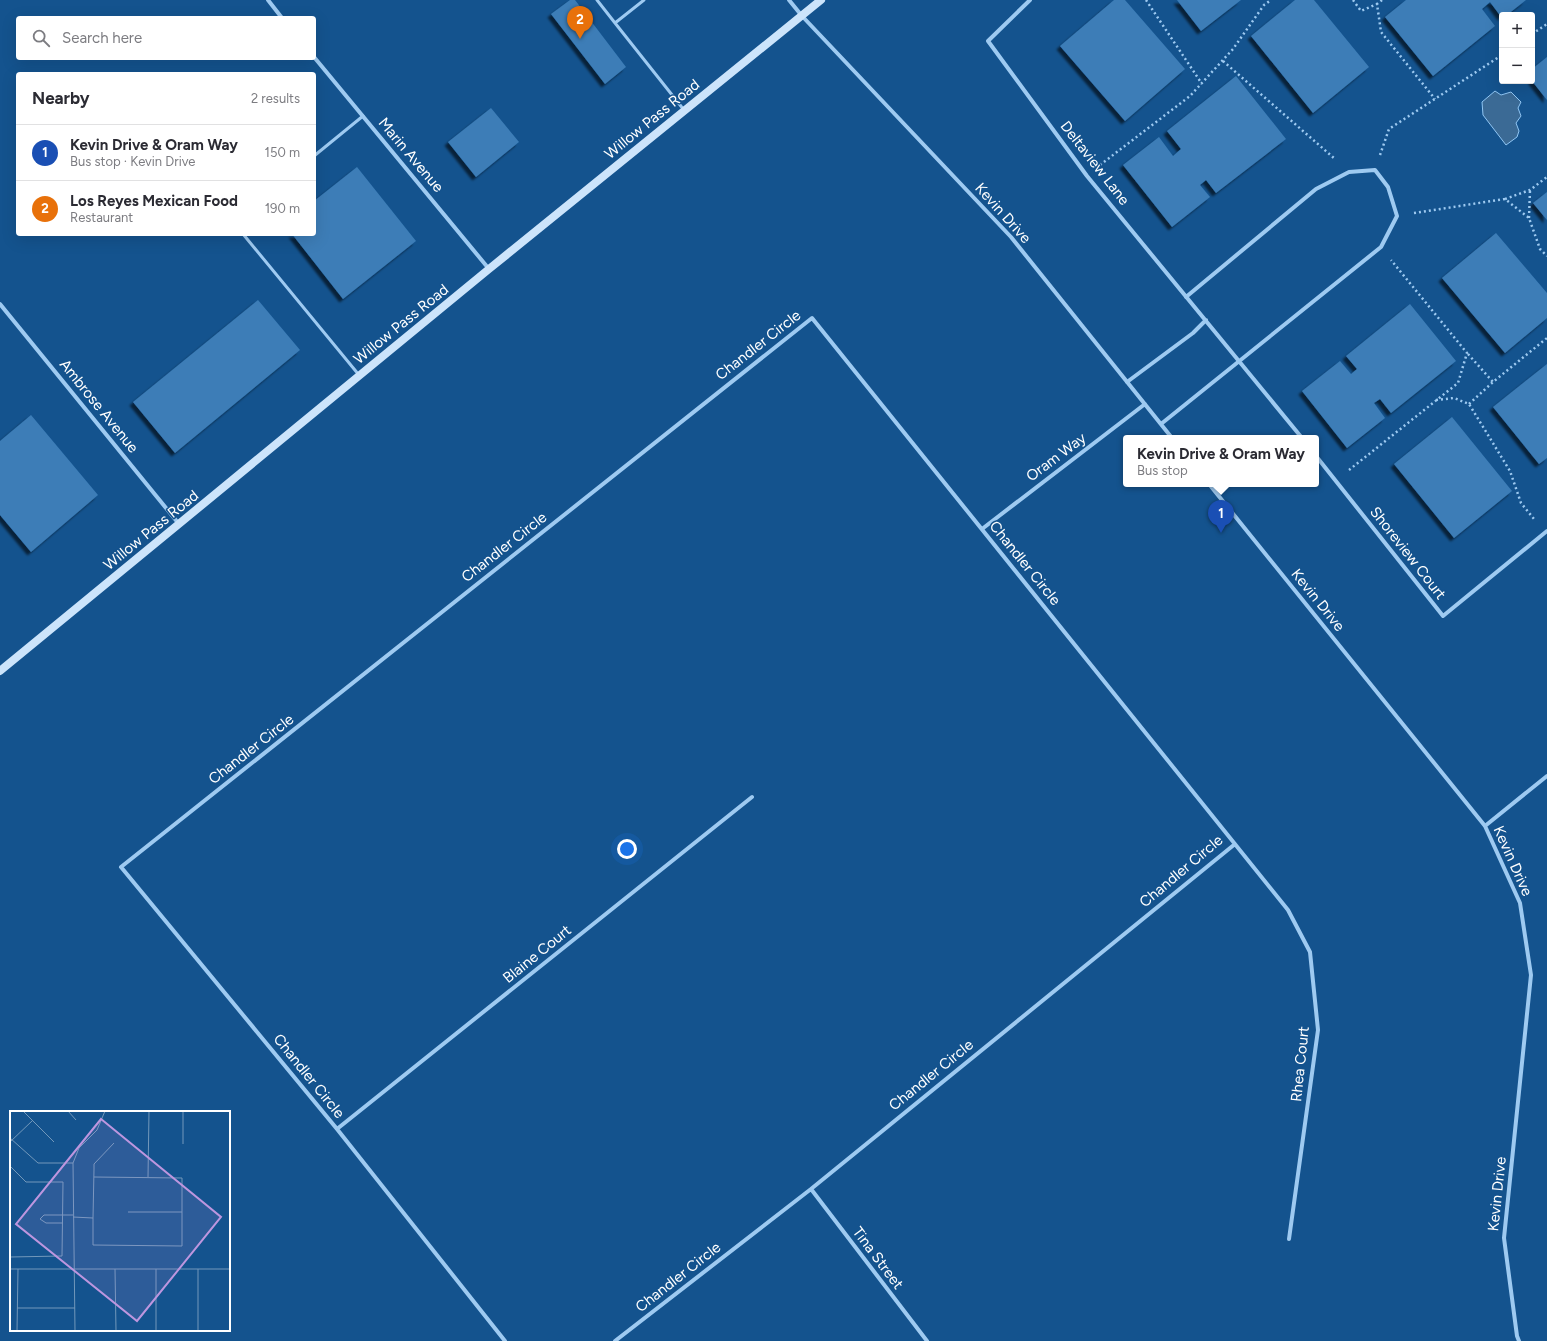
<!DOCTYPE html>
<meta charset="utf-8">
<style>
:root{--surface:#fff;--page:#f7f7f7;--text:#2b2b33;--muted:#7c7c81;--line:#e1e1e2;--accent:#8a7046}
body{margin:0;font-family:Figtree,sans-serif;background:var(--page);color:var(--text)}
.controls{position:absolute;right:12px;top:12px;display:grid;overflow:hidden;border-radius:4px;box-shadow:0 4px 16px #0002}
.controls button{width:36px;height:36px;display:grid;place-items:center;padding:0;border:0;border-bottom:1px solid var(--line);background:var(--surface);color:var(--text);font:20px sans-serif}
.you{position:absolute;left:627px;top:849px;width:14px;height:14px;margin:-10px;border:3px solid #fff;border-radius:50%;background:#1a73e8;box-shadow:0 0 0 6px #1a73e833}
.badge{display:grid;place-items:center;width:26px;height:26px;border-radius:50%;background:var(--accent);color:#fff;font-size:13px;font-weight:700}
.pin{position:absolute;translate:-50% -33px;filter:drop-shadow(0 1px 2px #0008)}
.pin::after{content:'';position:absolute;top:21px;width:14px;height:12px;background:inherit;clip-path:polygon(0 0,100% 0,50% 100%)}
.popup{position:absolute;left:1123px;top:435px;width:196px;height:52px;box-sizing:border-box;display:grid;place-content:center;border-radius:4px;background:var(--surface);filter:drop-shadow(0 1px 3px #0005);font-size:13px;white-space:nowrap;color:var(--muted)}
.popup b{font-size:15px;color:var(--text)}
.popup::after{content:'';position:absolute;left:50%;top:100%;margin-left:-8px;border:8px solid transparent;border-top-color:var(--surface)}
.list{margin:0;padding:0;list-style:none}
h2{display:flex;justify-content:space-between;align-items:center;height:52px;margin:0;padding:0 16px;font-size:17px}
h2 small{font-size:13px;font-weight:400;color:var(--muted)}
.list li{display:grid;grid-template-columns:26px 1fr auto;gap:12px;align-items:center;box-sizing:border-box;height:56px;padding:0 16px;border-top:1px solid var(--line)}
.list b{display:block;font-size:15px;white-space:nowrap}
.list p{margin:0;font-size:13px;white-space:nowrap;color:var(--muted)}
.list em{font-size:13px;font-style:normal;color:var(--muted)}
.icon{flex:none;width:22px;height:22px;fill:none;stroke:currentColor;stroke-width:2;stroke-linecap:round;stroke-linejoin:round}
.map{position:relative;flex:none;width:1547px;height:1341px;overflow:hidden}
.search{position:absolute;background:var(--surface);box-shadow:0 4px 16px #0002;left:16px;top:16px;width:300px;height:44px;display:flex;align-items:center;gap:10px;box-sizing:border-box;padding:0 14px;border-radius:4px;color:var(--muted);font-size:15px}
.panel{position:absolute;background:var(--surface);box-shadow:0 4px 16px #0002;left:16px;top:72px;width:300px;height:164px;border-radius:4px}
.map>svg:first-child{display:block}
.water{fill:#3b6a95;stroke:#90c6f4}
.building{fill:#3c7db7;filter:url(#shadow)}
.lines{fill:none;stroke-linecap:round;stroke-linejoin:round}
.path{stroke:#9ecaf1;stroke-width:2.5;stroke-dasharray:2 3;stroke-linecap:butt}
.service{stroke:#9ecaf1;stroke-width:3}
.minor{stroke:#9ecaf1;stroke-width:4}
.secondary{stroke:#cce4fb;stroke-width:8}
.labels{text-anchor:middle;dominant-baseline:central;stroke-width:3;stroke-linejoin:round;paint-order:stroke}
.street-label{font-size:15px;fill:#fff;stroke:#14538e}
.inset-road{fill:none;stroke:#7298bb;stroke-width:1}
.view{fill:#bd96df;fill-opacity:0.15;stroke:#bd96df;stroke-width:2}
.inset-edge{fill:none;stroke:#fff;stroke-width:2}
</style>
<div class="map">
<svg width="1547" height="1341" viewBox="0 0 1547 1341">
<defs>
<filter id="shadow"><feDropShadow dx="-3.5" dy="3.5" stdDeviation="1" flood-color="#0009"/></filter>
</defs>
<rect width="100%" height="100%" fill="#14538e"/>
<!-- water -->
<path class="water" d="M1495,91L1501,95L1511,92L1521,102L1518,108L1521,116L1516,123L1519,131L1517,137L1506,145L1483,115L1482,102Z"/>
<!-- building -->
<path class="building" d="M570,0H575L626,67L605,84L551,14Z
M1114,0H1125L1185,69L1125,121L1060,46Z
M1177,0H1241L1201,31Z
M1295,0H1314L1369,67L1313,113L1251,36Z
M1406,0H1526L1507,15H1502V18L1490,2L1482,9L1495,26L1433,76L1385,17Z
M1547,57V100L1532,81V69Z
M1236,76L1286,139L1216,193L1206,180L1200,185L1210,197L1172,227L1123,165L1159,137L1173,156L1181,149L1167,131Z
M491,108L519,142L476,177L448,142Z
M357,167L416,241L343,299L292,234H314V201Z
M1547,192V220L1533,203Z
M1496,233L1547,293V318L1505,353L1442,278Z
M258,300L300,350L175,453L133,402Z
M1410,304L1456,361L1391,413L1380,399L1374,403L1385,418L1347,448L1302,391L1340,361L1351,374L1357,369L1346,356Z
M1547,364V458L1539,464L1493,407Z
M31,415L98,495L31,552L0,515V441Z
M1452,417L1512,491L1454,538L1394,464Z"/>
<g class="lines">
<!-- path -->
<path class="path" d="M1146,0L1202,84
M1353,0L1361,11L1377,4
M1382,0L1377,4L1381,32L1435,99
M1532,34L1547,24
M1223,61L1335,159
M1380,155L1389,129L1502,55
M1100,165L1190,96L1233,49L1264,5L1271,0
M1505,199L1530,190L1547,177
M1414,213L1505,199L1529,218L1540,249L1547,256
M1529,218L1530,190
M1468,354L1493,382
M1436,400L1454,398L1469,404L1510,471L1521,503L1534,519
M1469,404L1493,382L1547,338
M1349,470L1458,383L1467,353L1391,260"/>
<!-- service -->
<path class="service" d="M597,0L615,23
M644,0L615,23L684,110
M314,156L363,116
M243,234L359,375"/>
<!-- minor -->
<path class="minor" d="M268,0L282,18
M789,0L802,16L1011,237L1172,438
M1030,0L988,41L1087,176L1302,438
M314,57L489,269
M0,304L179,524
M1127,382L1193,333L1206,320
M1161,424L1381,247L1397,216L1388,187L1375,170L1349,172L1316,189L1186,297
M1316,456L1443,616L1547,531
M1209,484L1485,826L1520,903L1531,975L1504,1238L1517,1336L1519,1341
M982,529L1145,404
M1485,826L1547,776
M337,1129L752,797
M811,1189L927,1341
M505,1341L337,1129L121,867L812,318L1288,910L1310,952L1318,1030L1289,1239
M615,1341L811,1189L1235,844"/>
<!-- secondary -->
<path class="secondary" d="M0,671L489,269L821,0"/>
</g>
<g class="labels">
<!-- street labels -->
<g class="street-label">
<text transform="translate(652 119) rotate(-39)">Willow Pass Road</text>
<text transform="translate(411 155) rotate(50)">Marin Avenue</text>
<text transform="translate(1095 163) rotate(52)">Deltaview Lane</text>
<text transform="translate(1003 213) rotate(48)">Kevin Drive</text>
<text transform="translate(401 324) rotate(-39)">Willow Pass Road</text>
<text transform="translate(758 345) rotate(-38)">Chandler Circle</text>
<text transform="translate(99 406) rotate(51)">Ambrose Avenue</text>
<text transform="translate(1056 457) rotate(-37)">Oram Way</text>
<text transform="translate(151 530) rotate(-39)">Willow Pass Road</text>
<text transform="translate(504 547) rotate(-38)">Chandler Circle</text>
<text transform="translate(1408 553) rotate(52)">Shoreview Court</text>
<text transform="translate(1025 563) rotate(51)">Chandler Circle</text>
<text transform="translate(1318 600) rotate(51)">Kevin Drive</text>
<text transform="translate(251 749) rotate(-38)">Chandler Circle</text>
<text transform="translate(1513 861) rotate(66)">Kevin Drive</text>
<text transform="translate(1181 871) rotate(-40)">Chandler Circle</text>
<text transform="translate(537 954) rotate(-39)">Blaine Court</text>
<text transform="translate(1300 1064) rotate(-84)">Rhea Court</text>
<text transform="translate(931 1075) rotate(-39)">Chandler Circle</text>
<text transform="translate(309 1076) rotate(51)">Chandler Circle</text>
<text transform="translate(1497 1194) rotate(-84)">Kevin Drive</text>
<text transform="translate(878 1258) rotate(53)">Tina Street</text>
<text transform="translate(678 1277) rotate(-38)">Chandler Circle</text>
</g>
</g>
<!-- overview -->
<g transform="translate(10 1111)">
<rect width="220" height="220" fill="#14538e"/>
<path class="inset-road" d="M13,0L44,31M58,0L66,9M173,0V33M0,27L28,52H63M0,31L22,10M0,55L16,71H53L52,145L0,146M84,66L172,67V135L83,134V107L84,58V53L104,32M138,66L139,0M118,101H172M63,106L83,107M53,112H36L30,108L34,104H63M0,158H220M105,158L106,220M188,158V220M7,197H65M7,220L8,158M65,220L63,52L69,37L87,19L95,0M146,220V158"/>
<path class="view" d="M91,8L211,106L127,210L6,113Z"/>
<rect width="220" height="220" class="inset-edge"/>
</g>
</svg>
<div class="controls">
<button>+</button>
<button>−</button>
</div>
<div class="you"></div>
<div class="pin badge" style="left:1221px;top:533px;background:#1a4fb4">1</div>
<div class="popup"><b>Kevin Drive &amp; Oram Way</b>Bus stop</div>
<div class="pin badge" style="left:580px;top:39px;background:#e8710a">2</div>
<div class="search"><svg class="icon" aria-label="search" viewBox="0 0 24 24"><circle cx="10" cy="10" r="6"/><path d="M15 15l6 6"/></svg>Search here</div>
<section class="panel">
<h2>Nearby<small>2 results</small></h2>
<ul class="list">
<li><span class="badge" style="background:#1a4fb4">1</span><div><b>Kevin Drive &amp; Oram Way</b><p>Bus stop · Kevin Drive</p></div><em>150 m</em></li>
<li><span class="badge" style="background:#e8710a">2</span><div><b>Los Reyes Mexican Food</b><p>Restaurant</p></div><em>190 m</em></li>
</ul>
</section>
</div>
